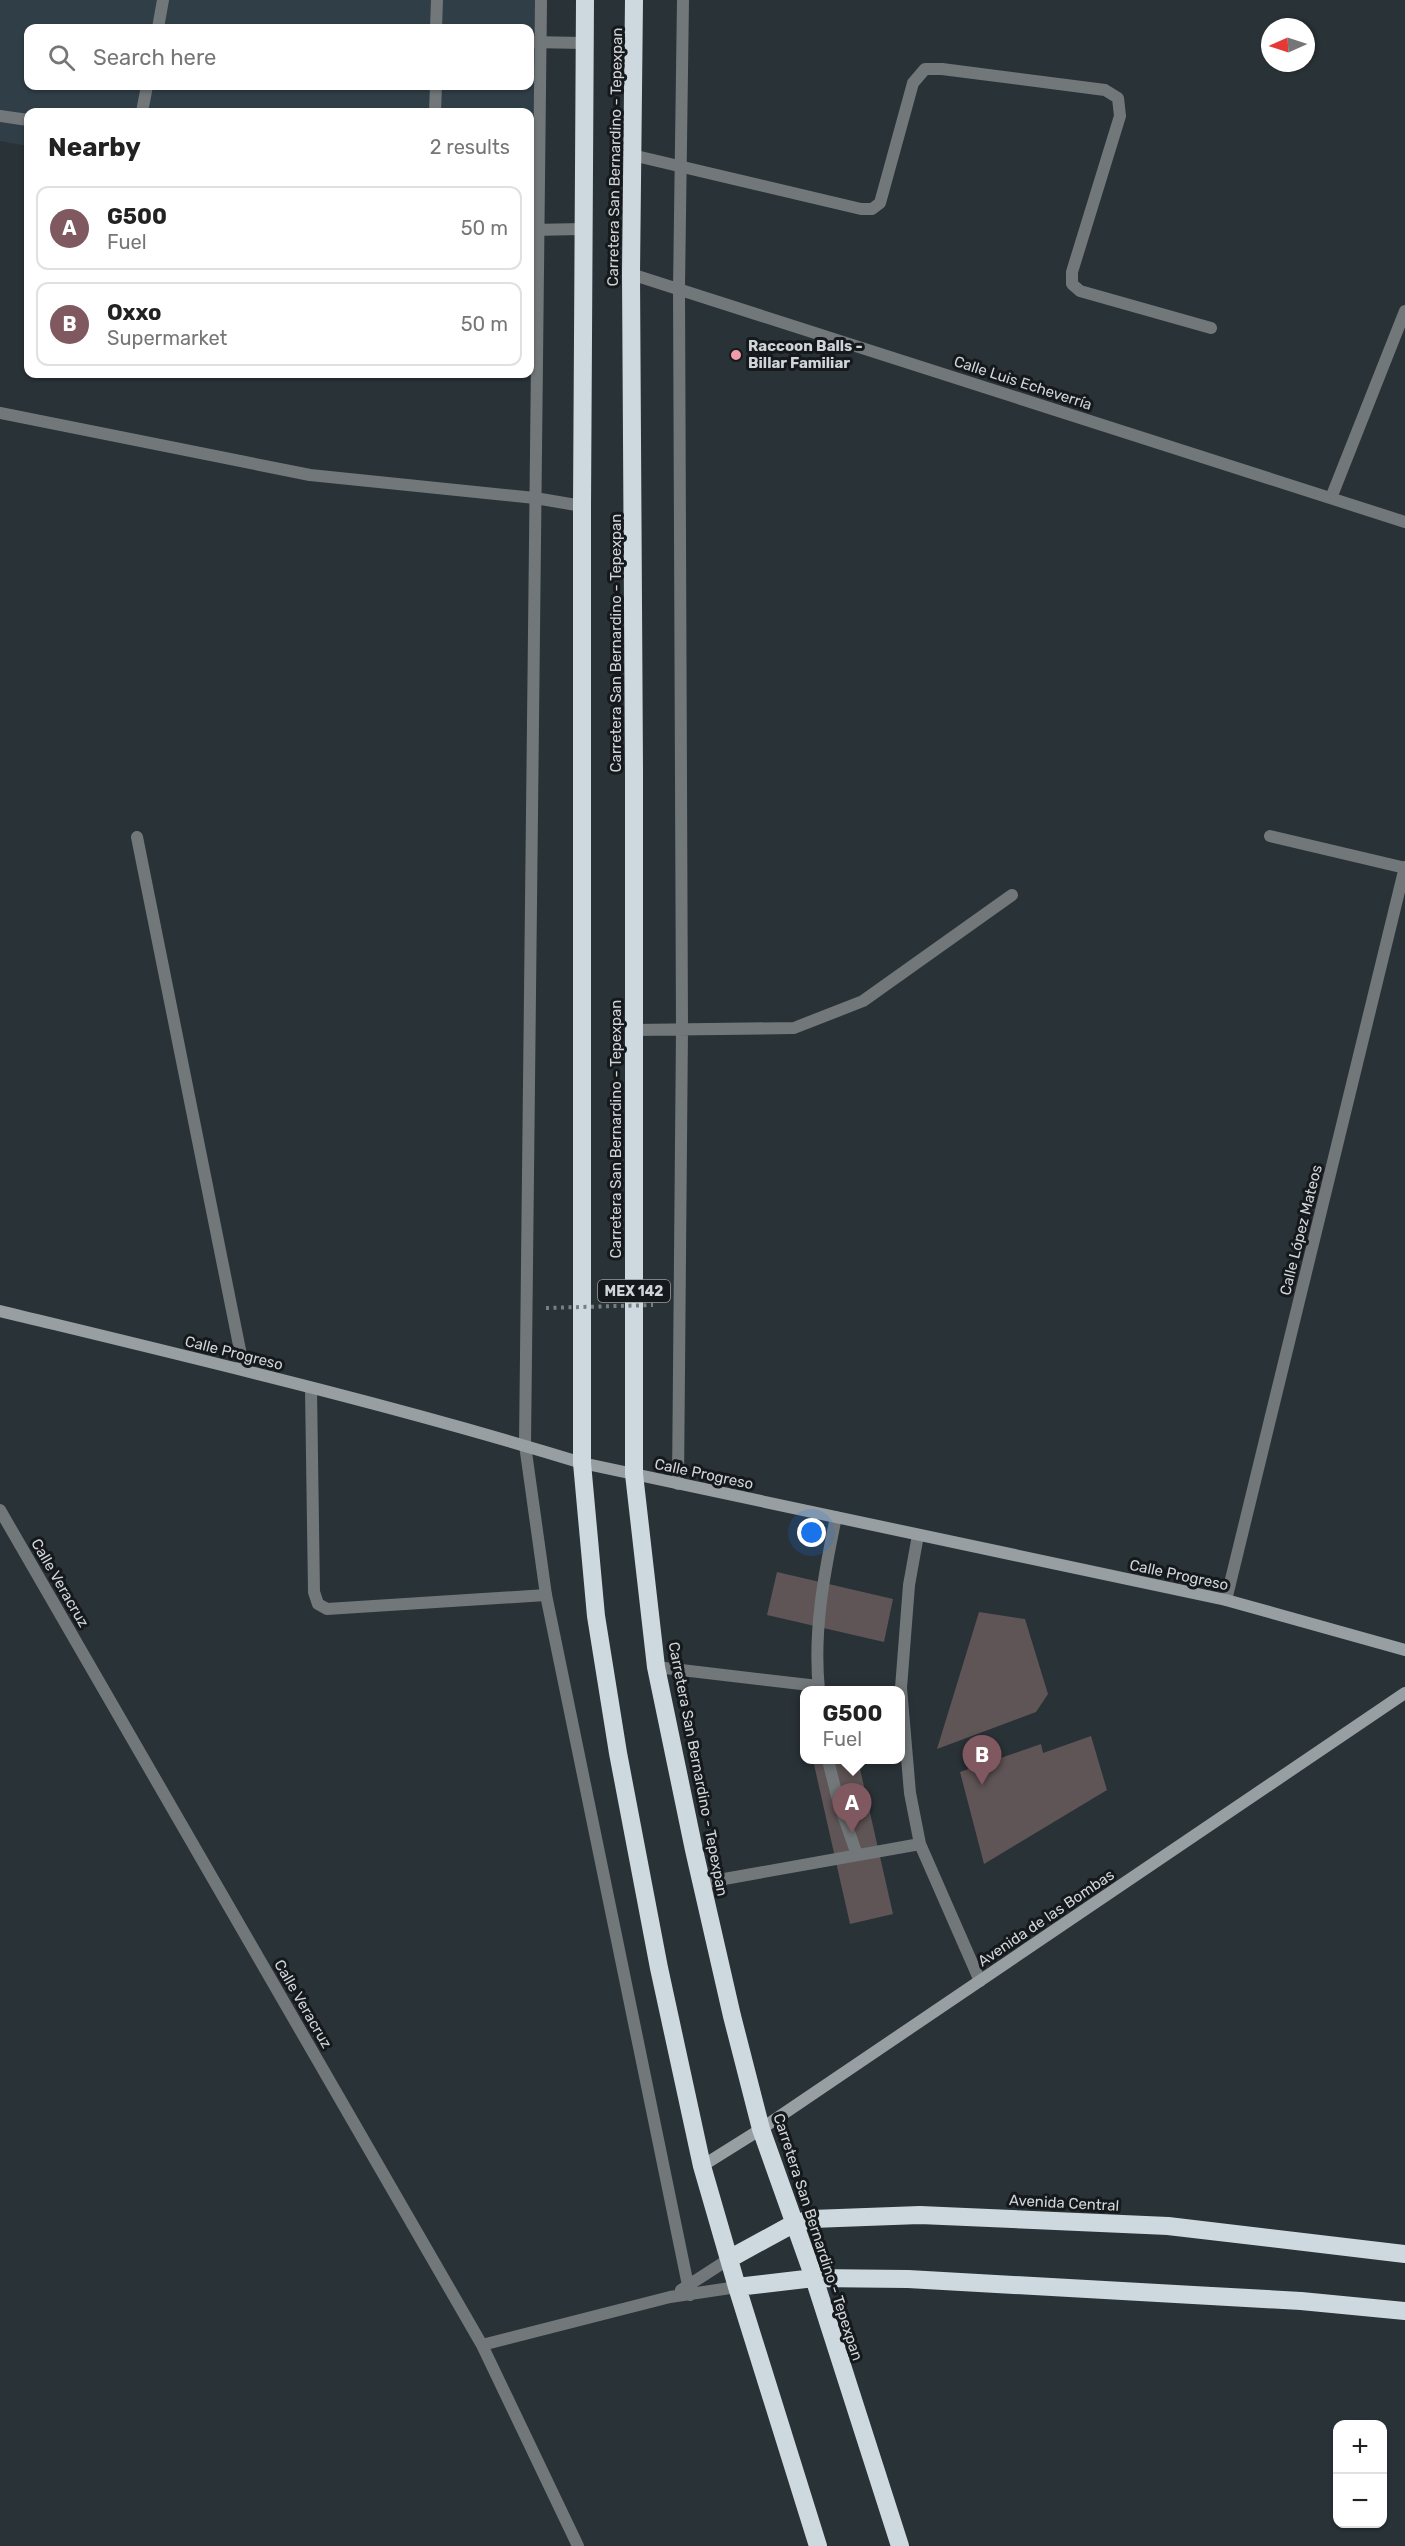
<!DOCTYPE html>
<meta charset="utf-8">
<style>
:root{--surface:#fff;--page:#f2f2f2;--text:#222;--muted:#767676;--line:#e0e0e0;--accent:#80585f}
body{margin:0;font-family:Rubik,sans-serif;background:var(--page);color:var(--text)}
.controls{position:absolute;right:18px;bottom:18px;display:grid;overflow:hidden;border-radius:12px;box-shadow:0 2px 4px #0004}
.controls button{width:54px;height:54px;display:grid;place-items:center;padding:0;border:0;border-bottom:2px solid var(--line);background:var(--surface);color:var(--text);font:30px sans-serif}
.compass{position:absolute;left:1261px;top:18px;width:54px;height:54px;border-radius:50%;background:var(--surface);box-shadow:0 2px 4px #0004;rotate:267deg}
.you{position:absolute;left:812px;top:1533px;width:21px;height:21px;margin:-15px;border:4px solid #fff;border-radius:50%;background:#1a73e8;box-shadow:0 0 0 9px #1a73e833}
.badge{display:grid;place-items:center;width:39px;height:39px;border-radius:50%;background:var(--accent);color:#fff;font-size:20px;font-weight:700}
.pin{position:absolute;translate:-50% -50px;filter:drop-shadow(0 2px 3px #0008)}
.pin::after{content:'';position:absolute;top:32px;width:21px;height:18px;background:inherit;clip-path:polygon(0 0,100% 0,50% 100%)}
.popup{position:absolute;left:800px;top:1686px;width:105px;height:78px;box-sizing:border-box;display:grid;place-content:center;border-radius:12px;background:var(--surface);filter:drop-shadow(0 2px 4px #0005);font-size:20px;white-space:nowrap;color:var(--muted)}
.popup b{font-size:22px;color:var(--text)}
.popup::after{content:'';position:absolute;left:50%;top:100%;margin-left:-12px;border:12px solid transparent;border-top-color:var(--surface)}
.list{margin:0;padding:0;list-style:none}
h2{display:flex;justify-content:space-between;align-items:center;height:78px;margin:0;padding:0 24px;font-size:26px}
h2 small{font-size:20px;font-weight:400;color:var(--muted)}
.list li{display:grid;grid-template-columns:39px 1fr auto;gap:18px;align-items:center;box-sizing:border-box;height:84px;margin:0 12px 12px;padding:0 12px;border:2px solid var(--line);border-radius:12px}
.list b{display:block;font-size:22px;white-space:nowrap}
.list p{margin:0;font-size:20px;white-space:nowrap;color:var(--muted)}
.list em{font-size:20px;font-style:normal;color:var(--muted)}
.icon{flex:none;width:33px;height:33px;fill:none;stroke:currentColor;stroke-width:2;stroke-linecap:round;stroke-linejoin:round}
.map{position:relative;flex:none;width:1405px;height:2546px;overflow:hidden}
.search{position:absolute;background:var(--surface);box-shadow:0 2px 4px #0004;left:24px;top:24px;width:510px;height:66px;display:flex;align-items:center;gap:15px;box-sizing:border-box;padding:0 21px;border-radius:12px;color:var(--muted);font-size:22px}
.panel{position:absolute;background:var(--surface);box-shadow:0 2px 4px #0004;left:24px;top:108px;width:510px;height:270px;border-radius:12px}
.map>svg:first-child{display:block}
.built{fill:#303e47;fill-rule:evenodd}
.building{fill:#5f5456}
.lines{fill:none;stroke-linecap:round;stroke-linejoin:round}
.lane{stroke:#72777a;stroke-width:12}
.street{stroke:#72777a;stroke-width:12}
.secondary{stroke:#989fa3;stroke-width:12}
.highway{stroke:#ced9df;stroke-width:18}
.path-bridge{stroke:#777f83;stroke-width:4;stroke-dasharray:3 4.5;stroke-linecap:butt}
.poi-dot{fill:#f39aa9;stroke:#15191b;stroke-width:2}
.labels{text-anchor:middle;dominant-baseline:central;stroke-width:6;stroke-linejoin:round;paint-order:stroke}
.shield{fill:#15191b;stroke:#989da0;stroke-width:1.5}
.shield-label{font-size:14px;font-weight:bold;fill:#d0d5d9}
.street-label{font-size:15px;fill:#d0d5d9;stroke:#15191b}
.poi-label{font-size:15px;font-weight:bold;fill:#d0d5d9;stroke:#15191b;text-anchor:start}
</style>
<div class="map">
<svg width="1405" height="2546" viewBox="0 0 1405 2546">
<rect width="100%" height="100%" fill="#293237"/>
<!-- built -->
<path class="built" d="M0,0H541L538,224L530,223V112H28V146L0,141ZM28,28H530V86H28Z"/>
<!-- building -->
<path class="building" d="M777,1572L893,1599L884,1642L767,1615Z
M979,1612L1025,1619L1048,1694L1036,1712L937,1749Z
M1091,1736L1107,1790L984,1864L960,1772L1041,1744L1043,1753Z
M813,1760H858L893,1914L850,1924Z"/>
<g class="lines">
<!-- lane -->
<path class="lane" d="M158,28L163,0
M436,28L437,0
M530,42L584,43
M142,112L147,86
M435,112L436,86
M0,116L28,120
M632,155L861,209H872L880,203L913,83L925,69H942L1105,90L1118,98L1120,116L1072,272V284L1080,291L1211,328
M530,230L583,229
M311,1388L314,1592L318,1604L327,1609L546,1595
M918,1535L909,1585L901,1688L910,1793L920,1844L980,1981
M656,1667L818,1686
M819,1690C813,1632 824,1574 836,1517
M828,1760L838,1800L857,1855
M702,1883L920,1844"/>
<!-- street -->
<path class="street" d="M541,0L525,1445L546,1595L690,2295
M631,274L1405,522
M0,413L310,475L535,498L582,506
M1331,498L1405,311
M1270,836L1405,868
M137,837L244,1370
M634,1030L794,1028L863,1001L1012,895
M678,1484L682,1029L679,288L683,0
M0,1510L482,2345L578,2546
M1226,1600L1405,867
M681,2290L729,2259
M482,2345L670,2297L737,2287"/>
<!-- secondary -->
<path class="secondary" d="M0,1311C194,1358 390,1404 582,1463L1226,1600L1405,1650
M702,2166L761,2129L1405,1693"/>
<!-- highway -->
<path class="highway" d="M585,0L582,506V1463L596,1616L618,1753L659,1968L702,2166L737,2287L818,2546
M634,0L631,274L634,770V1474L656,1667L694,1850L732,2016L761,2129L814,2278L900,2546
M729,2259L793,2224L812,2219L920,2215L1168,2226L1405,2254
M737,2287L814,2278L908,2279L1301,2301L1405,2311"/>
<!-- path-bridge -->
<path class="path-bridge" d="M546,1308L653,1305"/>
</g>
<!-- markers -->
<circle class="poi-dot" cx="736" cy="355" r="6"/>
<g class="labels">
<!-- shield labels -->
<rect class="shield" x="598" y="1280" width="72" height="22" rx="4.5"/>
<g class="shield-label">
<text x="634" y="1291">MEX 142</text>
</g>
<!-- street labels -->
<g class="street-label">
<text transform="translate(615 157) rotate(-89)">Carretera San Bernardino - Tepexpan</text>
<text transform="translate(1023 383) rotate(18)">Calle Luis Echeverría</text>
<text transform="translate(616 643) rotate(-90)">Carretera San Bernardino - Tepexpan</text>
<text transform="translate(616 1129) rotate(-90)">Carretera San Bernardino - Tepexpan</text>
<text transform="translate(1301 1230) rotate(-76)">Calle López Mateos</text>
<text transform="translate(234 1353) rotate(14)">Calle Progreso</text>
<text transform="translate(704 1474) rotate(12)">Calle Progreso</text>
<text transform="translate(1179 1575) rotate(12)">Calle Progreso</text>
<text transform="translate(60 1583) rotate(60)">Calle Veracruz</text>
<text transform="translate(698 1769) rotate(79)">Carretera San Bernardino - Tepexpan</text>
<text transform="translate(1046 1918) rotate(-34)">Avenida de las Bombas</text>
<text transform="translate(303 2004) rotate(60)">Calle Veracruz</text>
<text transform="translate(1064 2203) rotate(3)">Avenida Central</text>
<text transform="translate(818 2237) rotate(72)">Carretera San Bernardino - Tepexpan</text>
</g>
<!-- poi labels -->
<g class="poi-label">
<text x="748" y="346">Raccoon Balls -<tspan x="748" dy="17">Billar Familiar</tspan></text>
</g>
</g>
</svg>
<div class="controls">
<button>+</button>
<button>−</button>
</div>
<svg class="compass" viewBox="-18 -18 36 36"><path d="M0-13l5 13h-10z" fill="#e53935"/><path d="M0 13l5-13h-10z" fill="#767676"/></svg>
<div class="you"></div>
<div class="pin badge" style="left:852px;top:1833px">A</div>
<div class="popup"><b>G500</b>Fuel</div>
<div class="pin badge" style="left:982px;top:1785px">B</div>
<div class="search"><svg class="icon" aria-label="search" viewBox="0 0 24 24"><circle cx="10" cy="10" r="6"/><path d="M15 15l6 6"/></svg>Search here</div>
<section class="panel">
<h2>Nearby<small>2 results</small></h2>
<ul class="list">
<li><span class="badge">A</span><div><b>G500</b><p>Fuel</p></div><em>50 m</em></li>
<li><span class="badge">B</span><div><b>Oxxo</b><p>Supermarket</p></div><em>50 m</em></li>
</ul>
</section>
</div>
